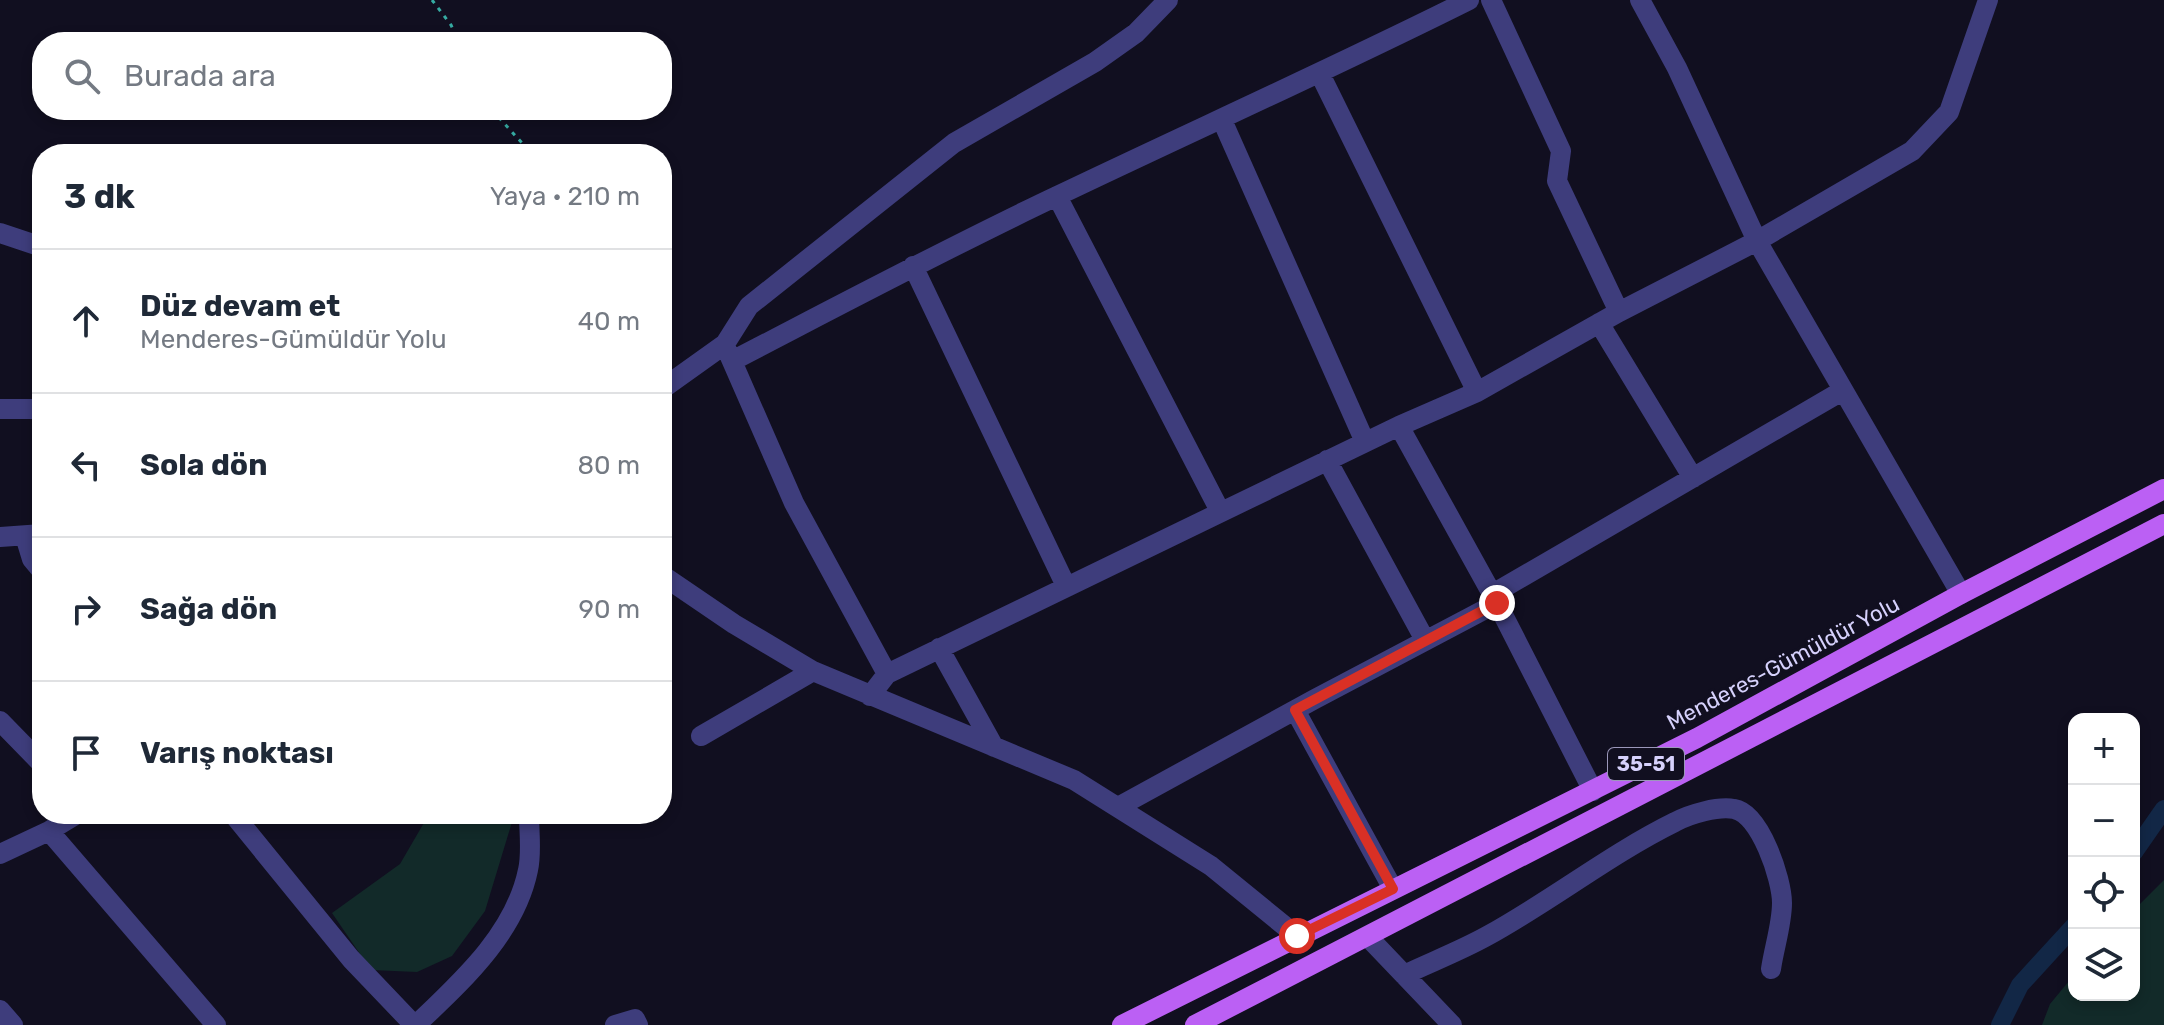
<!DOCTYPE html>
<html lang="tr">
<meta charset="utf-8">
<style>
:root{--surface:#fff;--page:#f6f6f7;--text:#1f2937;--muted:#747a83;--line:#e0e1e3}
body{margin:0;font-family:Rubik,sans-serif;background:var(--page);color:var(--text)}
.controls{position:absolute;right:24px;bottom:24px;display:grid;overflow:hidden;border-radius:16px;box-shadow:0 4px 12px #0003}
.controls button{width:72px;height:72px;display:grid;place-items:center;padding:0;border:0;border-bottom:2px solid var(--line);background:var(--surface);color:var(--text);font:40px sans-serif}
.stop{position:absolute;width:24px;height:24px;margin:-18px;border:6px solid #d93025;border-radius:50%;background:#fff}
.stop.end{background:#d93025;border-color:#fff;box-shadow:0 2px 8px #0008}
.list{margin:0;padding:0;list-style:none}
h2{display:flex;justify-content:space-between;align-items:center;height:104px;margin:0;padding:0 32px;font-size:34px}
h2 small{font-size:26px;font-weight:400;color:var(--muted)}
.list li{display:grid;grid-template-columns:52px 1fr auto;gap:24px;align-items:center;box-sizing:border-box;height:144px;padding:0 32px;border-top:2px solid var(--line)}
.list b{display:block;font-size:30px;white-space:nowrap}
.list p{margin:0;font-size:26px;white-space:nowrap;color:var(--muted)}
.list em{font-size:26px;font-style:normal;color:var(--muted)}
.icon{flex:none;width:44px;height:44px;fill:none;stroke:currentColor;stroke-width:2;stroke-linecap:round;stroke-linejoin:round}
.map{position:relative;flex:none;width:2164px;height:1025px;overflow:hidden}
.search{position:absolute;background:var(--surface);box-shadow:0 4px 12px #0003;left:32px;top:32px;width:640px;height:88px;display:flex;align-items:center;gap:20px;box-sizing:border-box;padding:0 28px;border-radius:32px;color:var(--muted);font-size:30px}
.panel{position:absolute;background:var(--surface);box-shadow:0 4px 12px #0003;left:32px;top:144px;width:640px;height:680px;border-radius:32px}
.map>svg:first-child{display:block}
.green{fill:#122a29}
.lines{fill:none;stroke-linecap:round;stroke-linejoin:round}
.canal{stroke:#122746;stroke-width:18}
.path{stroke:#36aba2;stroke-width:3;stroke-dasharray:4 6;stroke-linecap:butt}
.minor{stroke:#3e3d7c;stroke-width:20}
.major{stroke:#bb60f4;stroke-width:20}
.route{stroke:#d93025;stroke-width:10}
.labels{text-anchor:middle;dominant-baseline:central;stroke-width:6;stroke-linejoin:round;paint-order:stroke}
.shield{fill:#110f20;stroke:#9b97ba;stroke-width:2}
.shield-label{font-size:20px;font-weight:bold;fill:#d6d1fc}
.street-label{font-size:22px;fill:#d6d1fc;stroke:#110f20}
</style>
<div class="map">
<svg width="2164" height="1025" viewBox="0 0 2164 1025">
<rect width="100%" height="100%" fill="#110f20"/>
<!-- green -->
<path class="green" d="M420,814H512V822L485,911L452,956L417,972L371,970L332,913L400,864L425,821Z
M2164,880V1025H2042L2050,1004L2074,975V995H2134V910Z"/>
<g class="lines">
<!-- canal -->
<path class="canal" d="M2134,852L2164,809
M2000,1025L2020,985L2074,926"/>
<!-- path -->
<path class="path" d="M432,0L451,25L459,42
M492,110L532,154"/>
<!-- minor -->
<path class="minor" d="M1491,0L1561,151L1557,181L1619,312
M1640,0L1677,68L1757,241L1961,594
M1320,74L1477,392
M1222,120L1365,442
M1057,196L1220,511
M0,233L42,247
M913,266L1066,586
M1599,323L1693,478
M728,352L794,503L887,674
M732,361C840,305 947,248 1057,196C1195,130 1333,68 1469,0
M662,389L725,344L749,306L954,143L1095,62L1136,33L1168,0
M0,409H42
M1327,460L1425,640
M25,536L32,559L42,571
M0,537L42,534
M662,575L734,624L813,671L1074,780L1211,866L1297,936
M1491,595L1842,391
M939,648L994,747
M870,696L887,674L1399,426
M1295,710L1393,889
M0,721L42,764
M701,736L813,671
M1593,791L1497,603L1399,426L1477,392L1619,312L1757,241L1912,151L1949,112L1988,0
M1118,807L1315,699L1497,603
M233,814L351,959L414,1025
M49,831L216,1025
M0,854L49,831L77,814
M1368,937L1452,1025
M1404,975C1431,962 1460,951 1487,936C1551,901 1610,854 1675,822C1690,814 1718,806 1734,809C1760,813 1782,879 1782,903C1782,924 1774,948 1771,969
M0,1010L13,1025
M416,1025C461,982 515,934 528,870C532,853 529,832 529,814
M615,1025L635,1019L638,1025"/>
<!-- major -->
<path class="major" d="M1122,1025L1697,738L1961,594L2164,489
M1195,1025L2164,524"/>
</g>
<g class="lines">
<!-- route -->
<path class="route" d="M1297,936L1393,889L1295,710L1497,603"/>
</g>
<g class="labels">
<!-- shield labels -->
<rect class="shield" x="1608" y="748" width="76" height="32" rx="6"/>
<g class="shield-label">
<text x="1646" y="764">35-51</text>
</g>
<!-- street labels -->
<g class="street-label">
<text transform="translate(1783 663) rotate(-28)">Menderes-Gümüldür Yolu</text>
</g>
</g>
</svg>
<div class="controls">
<button>+</button>
<button>−</button>
<button><svg class="icon" aria-label="locate" viewBox="0 0 24 24"><circle cx="12" cy="12" r="6"/><path d="M12 2v4M12 18v4M2 12h4M18 12h4"/></svg></button>
<button><svg class="icon" aria-label="layers" viewBox="0 0 24 24"><path d="M12 4l9 5-9 5-9-5zM3 14l9 5 9-5"/></svg></button>
</div>
<div class="stop" style="left:1297px;top:936px"></div>
<div class="stop end" style="left:1497px;top:603px"></div>
<div class="search"><svg class="icon" aria-label="search" viewBox="0 0 24 24"><circle cx="10" cy="10" r="6"/><path d="M15 15l6 6"/></svg>Burada ara</div>
<section class="panel">
<h2>3 dk<small>Yaya · 210 m</small></h2>
<ul class="list">
<li><svg class="icon" aria-label="ahead" viewBox="0 0 24 24"><path d="M12 20V5M6 11l6-6 6 6"/></svg><div><b>Düz devam et</b><p>Menderes-Gümüldür Yolu</p></div><em>40 m</em></li>
<li><svg class="icon" aria-label="left" viewBox="0 0 24 24"><path d="M17 20v-9H6M10 6l-5 5 5 5"/></svg><div><b>Sola dön</b></div><em>80 m</em></li>
<li><svg class="icon" aria-label="right" viewBox="0 0 24 24"><path d="M7 20v-9h11M14 6l5 5-5 5"/></svg><div><b>Sağa dön</b></div><em>90 m</em></li>
<li><svg class="icon" aria-label="arrive" viewBox="0 0 24 24"><path d="M6 21V4h12l-3 4 3 4H6"/></svg><div><b>Varış noktası</b></div></li>
</ul>
</section>
</div>
